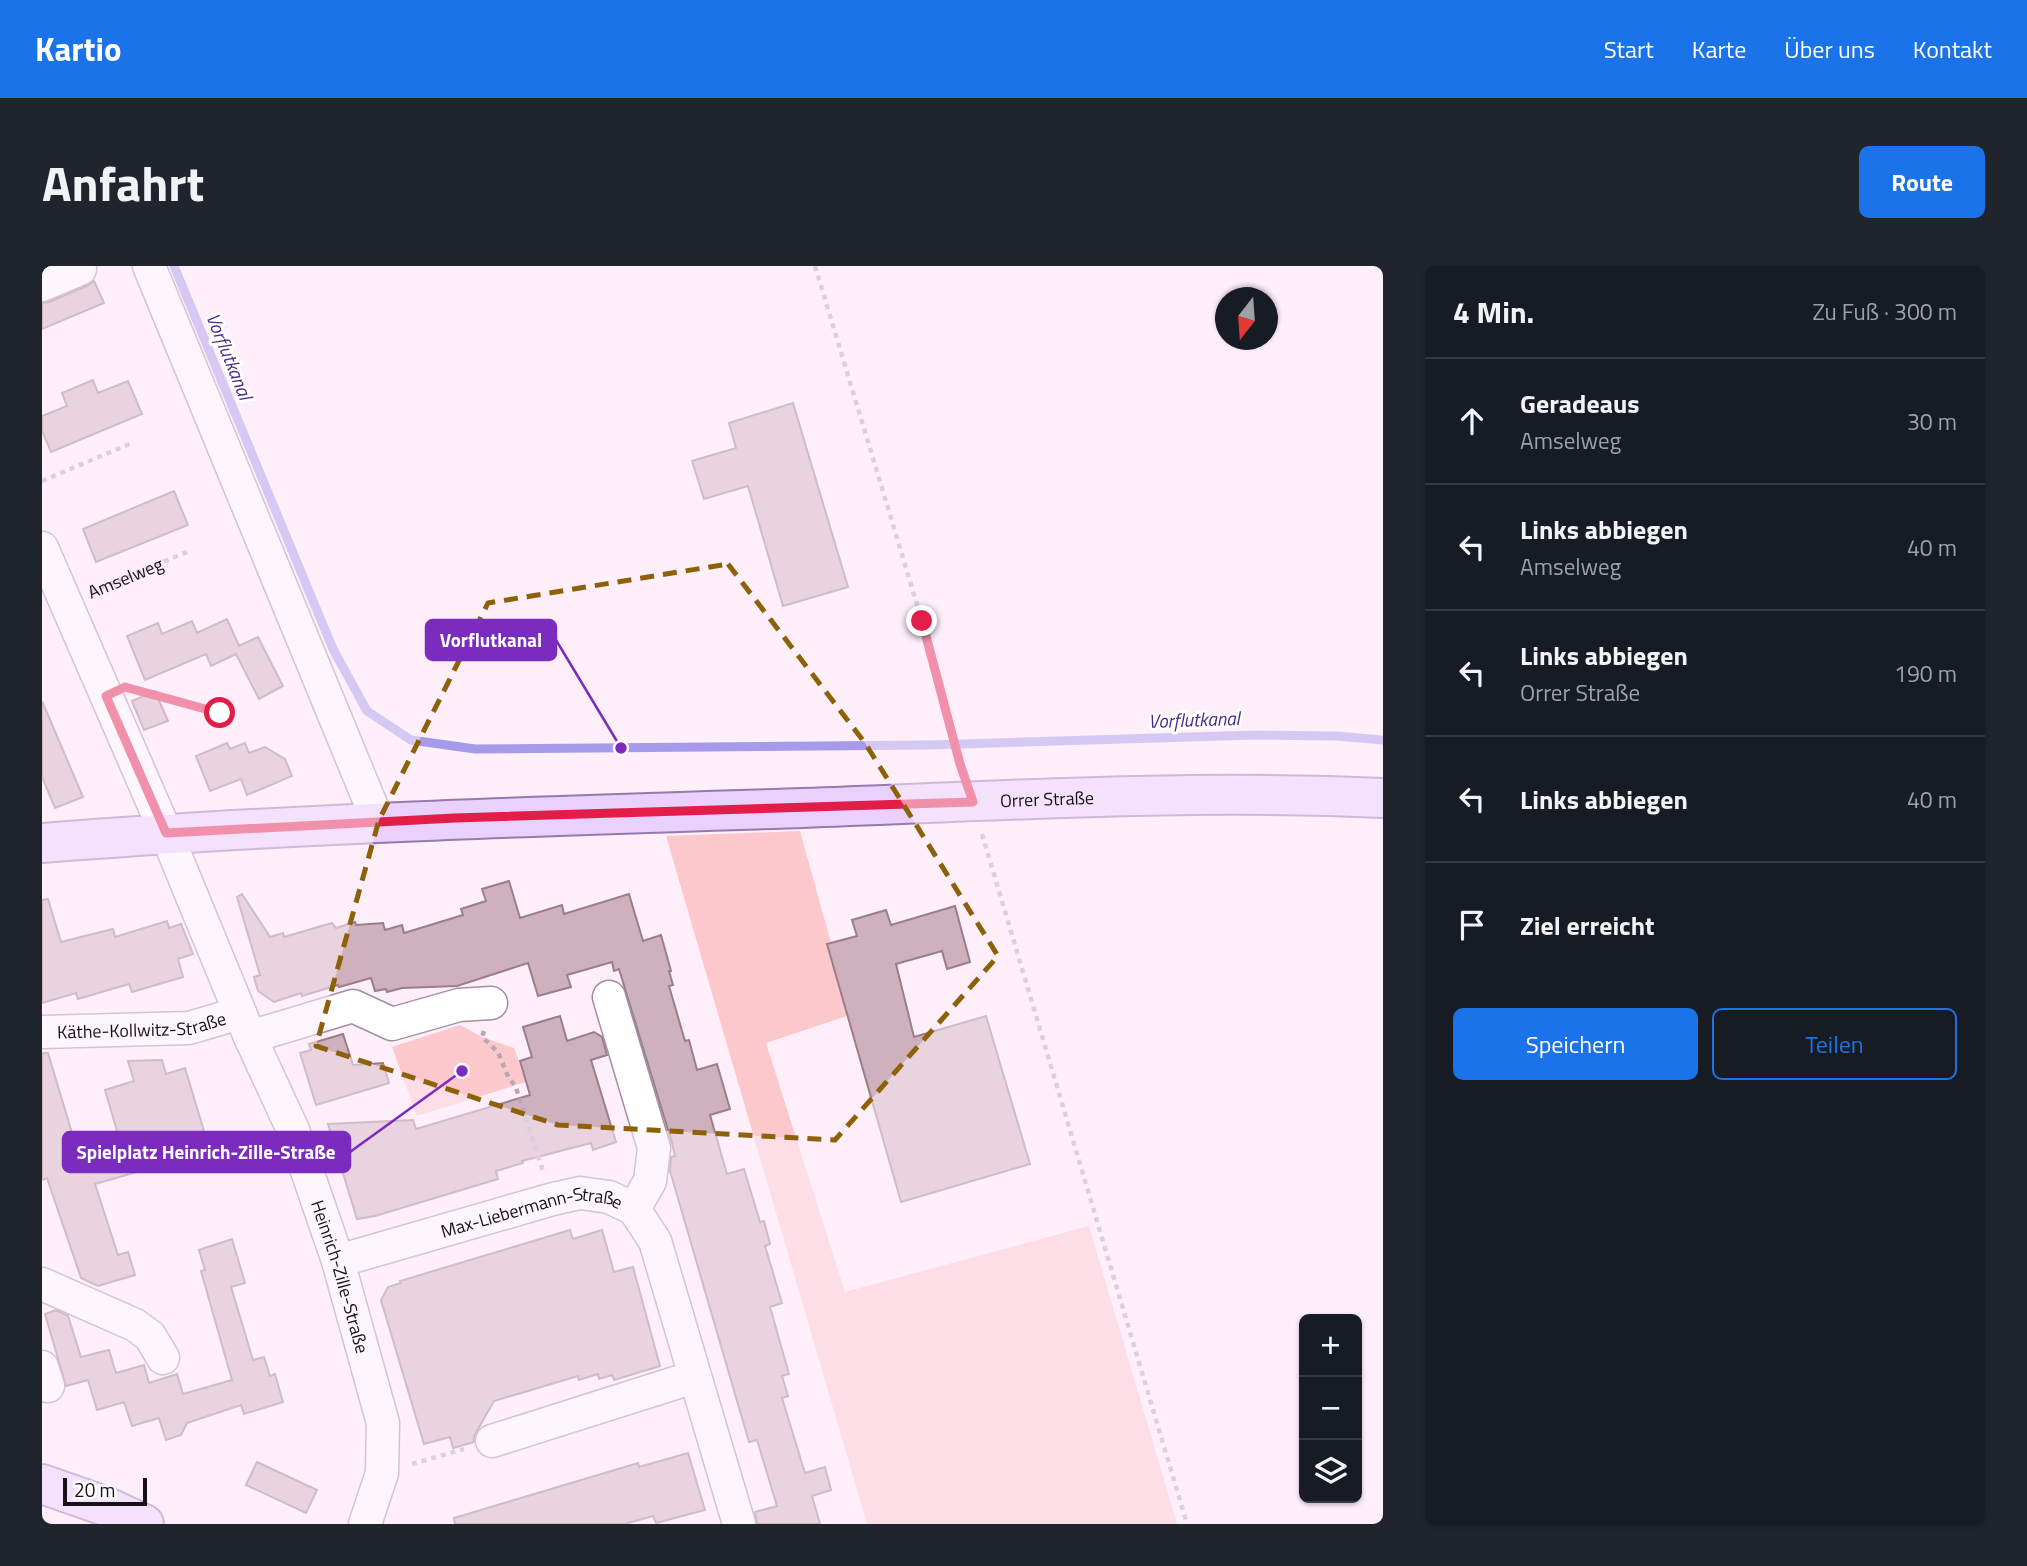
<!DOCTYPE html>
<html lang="de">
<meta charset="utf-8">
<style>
:root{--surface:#171b24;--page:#20242c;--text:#f1f3f6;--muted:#9ea1a6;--line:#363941;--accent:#1a73e8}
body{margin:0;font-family:"Titillium Web",sans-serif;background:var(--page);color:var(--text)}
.controls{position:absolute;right:21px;bottom:21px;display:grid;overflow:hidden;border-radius:10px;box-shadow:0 2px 5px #0004}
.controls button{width:63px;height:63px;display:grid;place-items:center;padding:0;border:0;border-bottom:2px solid var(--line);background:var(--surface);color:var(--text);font:35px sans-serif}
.compass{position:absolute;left:1173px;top:21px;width:63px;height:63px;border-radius:50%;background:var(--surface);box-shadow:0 2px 5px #0004;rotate:197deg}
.scale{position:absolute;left:21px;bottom:18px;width:84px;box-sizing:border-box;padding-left:7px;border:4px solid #181017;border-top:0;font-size:19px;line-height:24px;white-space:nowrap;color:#181017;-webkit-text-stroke:5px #fff;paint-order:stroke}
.stop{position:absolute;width:21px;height:21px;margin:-16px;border:5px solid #e11d48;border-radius:50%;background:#fff}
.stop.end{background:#e11d48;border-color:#fff;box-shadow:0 2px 7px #0008}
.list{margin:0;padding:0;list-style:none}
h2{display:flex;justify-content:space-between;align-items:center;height:91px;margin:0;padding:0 28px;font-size:30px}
h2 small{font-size:23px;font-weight:400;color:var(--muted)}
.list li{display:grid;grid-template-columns:46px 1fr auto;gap:21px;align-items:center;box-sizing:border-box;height:126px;padding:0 28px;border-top:2px solid var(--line)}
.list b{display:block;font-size:26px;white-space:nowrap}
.list p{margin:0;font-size:23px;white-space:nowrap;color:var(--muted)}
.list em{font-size:23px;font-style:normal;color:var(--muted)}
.actions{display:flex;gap:14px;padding:21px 28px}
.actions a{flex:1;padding:16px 0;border:2px solid var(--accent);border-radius:10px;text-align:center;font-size:24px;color:var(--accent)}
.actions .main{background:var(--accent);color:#fff}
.icon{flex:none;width:38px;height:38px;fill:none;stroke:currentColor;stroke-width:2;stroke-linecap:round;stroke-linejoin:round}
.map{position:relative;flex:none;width:1341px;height:1258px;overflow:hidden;border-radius:10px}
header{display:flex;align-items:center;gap:42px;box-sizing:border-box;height:98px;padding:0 35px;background:var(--accent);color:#fff}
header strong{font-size:33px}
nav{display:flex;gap:38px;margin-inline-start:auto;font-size:24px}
.intro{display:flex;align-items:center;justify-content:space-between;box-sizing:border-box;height:168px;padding:0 42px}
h1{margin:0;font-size:49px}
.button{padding:18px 32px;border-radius:10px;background:var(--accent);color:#fff;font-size:24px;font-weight:700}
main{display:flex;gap:42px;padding:0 42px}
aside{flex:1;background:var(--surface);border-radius:10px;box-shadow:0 2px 5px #0004}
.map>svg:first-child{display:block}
.green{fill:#fcc8cc}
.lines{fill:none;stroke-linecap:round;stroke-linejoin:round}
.stream{stroke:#a59bea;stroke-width:9}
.building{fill:#cfb1bd;stroke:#9a7e89;stroke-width:2}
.minor-casing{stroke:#a48ea1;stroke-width:35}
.major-casing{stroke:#9779ab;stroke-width:42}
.path{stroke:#b5a8b3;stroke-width:4.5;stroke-dasharray:5 5;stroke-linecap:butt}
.minor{stroke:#fff;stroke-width:32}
.major{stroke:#e9d0fd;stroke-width:38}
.route{stroke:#e11d48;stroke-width:9}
.marked{fill:none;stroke:#8e6008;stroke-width:5;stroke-dasharray:14 9;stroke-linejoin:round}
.labels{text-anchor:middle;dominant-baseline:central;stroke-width:6;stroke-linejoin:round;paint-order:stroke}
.street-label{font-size:18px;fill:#181017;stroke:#fff}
.water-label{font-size:19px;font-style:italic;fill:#442e89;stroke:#fff}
.leader{fill:none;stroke:#7b2cbf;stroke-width:2.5}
.callout-dot{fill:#7b2cbf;stroke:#fff;stroke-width:2.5}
.callout{fill:#7b2cbf;stroke:#7b2cbf;stroke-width:2.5}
.callout-label{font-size:19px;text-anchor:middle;font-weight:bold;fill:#fff}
</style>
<header>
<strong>Kartio</strong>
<nav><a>Start</a><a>Karte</a><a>Über uns</a><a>Kontakt</a></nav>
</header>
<div class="intro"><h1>Anfahrt</h1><a class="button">Route</a></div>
<main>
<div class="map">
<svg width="1341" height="1258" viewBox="0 0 1341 1258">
<rect width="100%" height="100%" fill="#feeffb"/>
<!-- green -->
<path class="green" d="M758,565L789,677L785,679L805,750L724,777L803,1026L1047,960L1135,1258H825L624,570Z
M418,759L440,771L472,782L484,816L375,850L350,781Z"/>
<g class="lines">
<!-- stream -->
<path class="stream" d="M132,0L291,383L325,445L369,474L433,483L887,479L1214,469L1294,470L1341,474"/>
</g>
<!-- building -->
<path class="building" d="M52,15L62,37L0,63V37L7,36L45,20Z
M51,114L56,127L86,115L100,148L9,186L0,165V150L25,140L20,127Z
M751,137L806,321L741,340L706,220L662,233L650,195L694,182L687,157Z
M132,225L146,259L54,296L41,263Z
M185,353L197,380L216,371L241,420L217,433L194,388L169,400L164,388L103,414L85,370L116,357L120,368L150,355L155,367Z
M113,425L126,455L102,464L90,435Z
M0,435L41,531L13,542L0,511Z
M185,477L188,483L203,477L207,487L223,481L243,493L250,510L205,529L199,513L168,525L154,490Z
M467,615L478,652L520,639L522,648L587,628L601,675L619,669L629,705H627L631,719L627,720L643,775L647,774L655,804L675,798L688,843L668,849L685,908L702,903L718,956L722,955L728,978L723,980L740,1037L728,1041L747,1108L740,1110L746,1130L740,1132L763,1207L783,1201L789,1224L770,1230L778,1258H715L713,1246L735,1240L715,1174L707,1176L628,905L629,891L633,890L630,877L577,703L572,705L570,696L525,709L529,721L496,730L486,697L415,720L360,722L345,726L344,723L333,725L329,712L297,721L296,719L260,730L259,727L232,736L216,725L212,711L218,709L195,631L200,628L228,671L241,667L242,671L290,657L294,662L313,656L314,659L341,657L343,664L360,659L362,667L421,649L419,643L444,635L440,623Z
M6,633L19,676L71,663L73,671L125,655L127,662L139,658L151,688L136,693L141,711L90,726L87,718L36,733L34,727L0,737V634Z
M913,640L928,696L905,703L900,685L854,698L872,771L944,750L988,898L859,936L785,678L815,670L810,654L844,644L849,659Z
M518,750L525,775L552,766L560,771L565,789L549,794L574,876L551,884L549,877L480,895L481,897L454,905L456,913L333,950L315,953L286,858L371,854L374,863L488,829L478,795L490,791L481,761Z
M301,768L311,799L341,797L347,817L274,839L258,787L269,784L267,778Z
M0,787H6L33,877L75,865L63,824L92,815L86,795L120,794L124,808L143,802L168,885L53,918L76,989L86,986L93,1009L56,1020L39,1012L5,912L0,914Z
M528,964L531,973L560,964L572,1006L591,1001L618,1100L572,1114L570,1109L557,1113L556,1108L537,1114L536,1110L452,1135L432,1170V1176L411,1182L408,1171L382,1178L339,1034L346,1021L359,1017L358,1015Z
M190,973L203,1017L189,1021L211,1094L222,1091L228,1110L233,1108L241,1136L202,1148L199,1139L145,1157L139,1169L124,1174L117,1152L90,1160L82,1136L55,1144L46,1114L24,1120L3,1048L14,1044L26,1050L39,1091L67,1084L74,1107L102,1099L107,1117L135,1108L141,1128L190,1114L159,1005L163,1004L157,984Z
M646,1187L663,1244L614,1257L611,1250L583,1258H413L412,1252L596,1197L597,1201Z
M215,1196L275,1224L264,1247L204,1219Z"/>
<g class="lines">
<!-- minor casing -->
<g class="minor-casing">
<g id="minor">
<path d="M107,0L330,541"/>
<path d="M0,19L38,3"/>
<path id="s2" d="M0,282L124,567L208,771L251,864L296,995L341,1157L340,1207L323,1258"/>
<path d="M567,731L612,882L608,915L592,943"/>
<path id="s3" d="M0,766L147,762L198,747"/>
<path d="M208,771L311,740L350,758L417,739L449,737"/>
<path id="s4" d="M296,995L511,933L538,927L567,931L592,943L613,975L697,1258"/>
<path d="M0,1018L93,1059L108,1070L121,1092"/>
<path d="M0,1101L6,1120"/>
<path d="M450,1175L652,1111"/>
</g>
</g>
<!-- major casing -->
<g class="major-casing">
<g id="major">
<path id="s5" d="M0,577C253,557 507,550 761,542C954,535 1148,523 1341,532"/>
<path d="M0,1218L63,1240L102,1258"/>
</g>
</g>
<!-- path -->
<g class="path">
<path d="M773,0L880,355L920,503"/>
<path d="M0,215L92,176"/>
<path id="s1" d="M48,326L145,286"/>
<path d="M93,424L178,447L190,458"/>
<path d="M940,568L1145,1258"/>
<path d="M442,765L440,771L456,786L467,813L473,819L501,905"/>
<path d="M370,1198L422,1183"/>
</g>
<!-- minor -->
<use href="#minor" class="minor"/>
<!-- major -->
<use href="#major" class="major"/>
</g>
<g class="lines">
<!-- route -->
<path class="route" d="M178,447L83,421L64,430L124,567L413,552L931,536L918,498L880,355"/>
</g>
<!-- marked area -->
<path d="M0 0H1341V1258H0ZM686,298L823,477L956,690L793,874L516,859L274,780L337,554L446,337Z" fill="#feeffb" fill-opacity=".55" fill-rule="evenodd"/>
<path class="marked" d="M686,298L823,477L956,690L793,874L516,859L274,780L337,554L446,337Z"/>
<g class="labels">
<!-- street labels -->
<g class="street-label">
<text stroke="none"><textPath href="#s1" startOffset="38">Amselweg</textPath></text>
<text stroke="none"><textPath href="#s5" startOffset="1006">Orrer Straße</textPath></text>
<text stroke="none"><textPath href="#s3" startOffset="100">Käthe-Kollwitz-Straße</textPath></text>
<text stroke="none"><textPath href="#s4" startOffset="201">Max-Liebermann-Straße</textPath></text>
<text stroke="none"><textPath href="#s2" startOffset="788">Heinrich-Zille-Straße</textPath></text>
</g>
<!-- water labels -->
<g class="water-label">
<text transform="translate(188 90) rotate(68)">Vorflutkanal</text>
<text transform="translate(1152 453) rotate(-2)">Vorflutkanal</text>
</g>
</g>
<!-- callouts -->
<path class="leader" d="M579 482L514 374M420 805L308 886"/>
<g class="callout-dot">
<circle cx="579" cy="482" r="7"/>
<circle cx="420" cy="805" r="7"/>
</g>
<g class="callout">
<rect x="384" y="354" width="130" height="40" rx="7"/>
<rect x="21" y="866" width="287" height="40" rx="7"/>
</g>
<g class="callout-label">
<text x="449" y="381">Vorflutkanal</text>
<text x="164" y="893">Spielplatz Heinrich-Zille-Straße</text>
</g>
</svg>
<div class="controls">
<button>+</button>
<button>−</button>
<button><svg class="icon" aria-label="layers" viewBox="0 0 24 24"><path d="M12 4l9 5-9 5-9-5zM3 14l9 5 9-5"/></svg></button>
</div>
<svg class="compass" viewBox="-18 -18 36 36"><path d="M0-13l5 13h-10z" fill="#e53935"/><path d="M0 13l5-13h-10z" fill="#9ea1a6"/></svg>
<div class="scale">20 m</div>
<div class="stop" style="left:178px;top:447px"></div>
<div class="stop end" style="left:880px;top:355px"></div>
</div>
<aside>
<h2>4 Min.<small>Zu Fuß · 300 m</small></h2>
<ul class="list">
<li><svg class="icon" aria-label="ahead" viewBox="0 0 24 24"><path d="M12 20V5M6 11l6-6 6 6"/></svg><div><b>Geradeaus</b><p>Amselweg</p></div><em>30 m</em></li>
<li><svg class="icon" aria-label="left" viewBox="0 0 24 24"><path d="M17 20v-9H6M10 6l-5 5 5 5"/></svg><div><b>Links abbiegen</b><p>Amselweg</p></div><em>40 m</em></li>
<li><svg class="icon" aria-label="left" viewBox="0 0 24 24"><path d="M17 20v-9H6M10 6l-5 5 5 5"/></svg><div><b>Links abbiegen</b><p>Orrer Straße</p></div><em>190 m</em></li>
<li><svg class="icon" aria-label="left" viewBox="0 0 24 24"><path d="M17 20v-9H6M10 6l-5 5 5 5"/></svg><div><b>Links abbiegen</b></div><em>40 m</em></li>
<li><svg class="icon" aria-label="arrive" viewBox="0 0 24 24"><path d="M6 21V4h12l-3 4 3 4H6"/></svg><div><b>Ziel erreicht</b></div></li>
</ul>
<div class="actions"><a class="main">Speichern</a><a>Teilen</a></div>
</aside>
</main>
